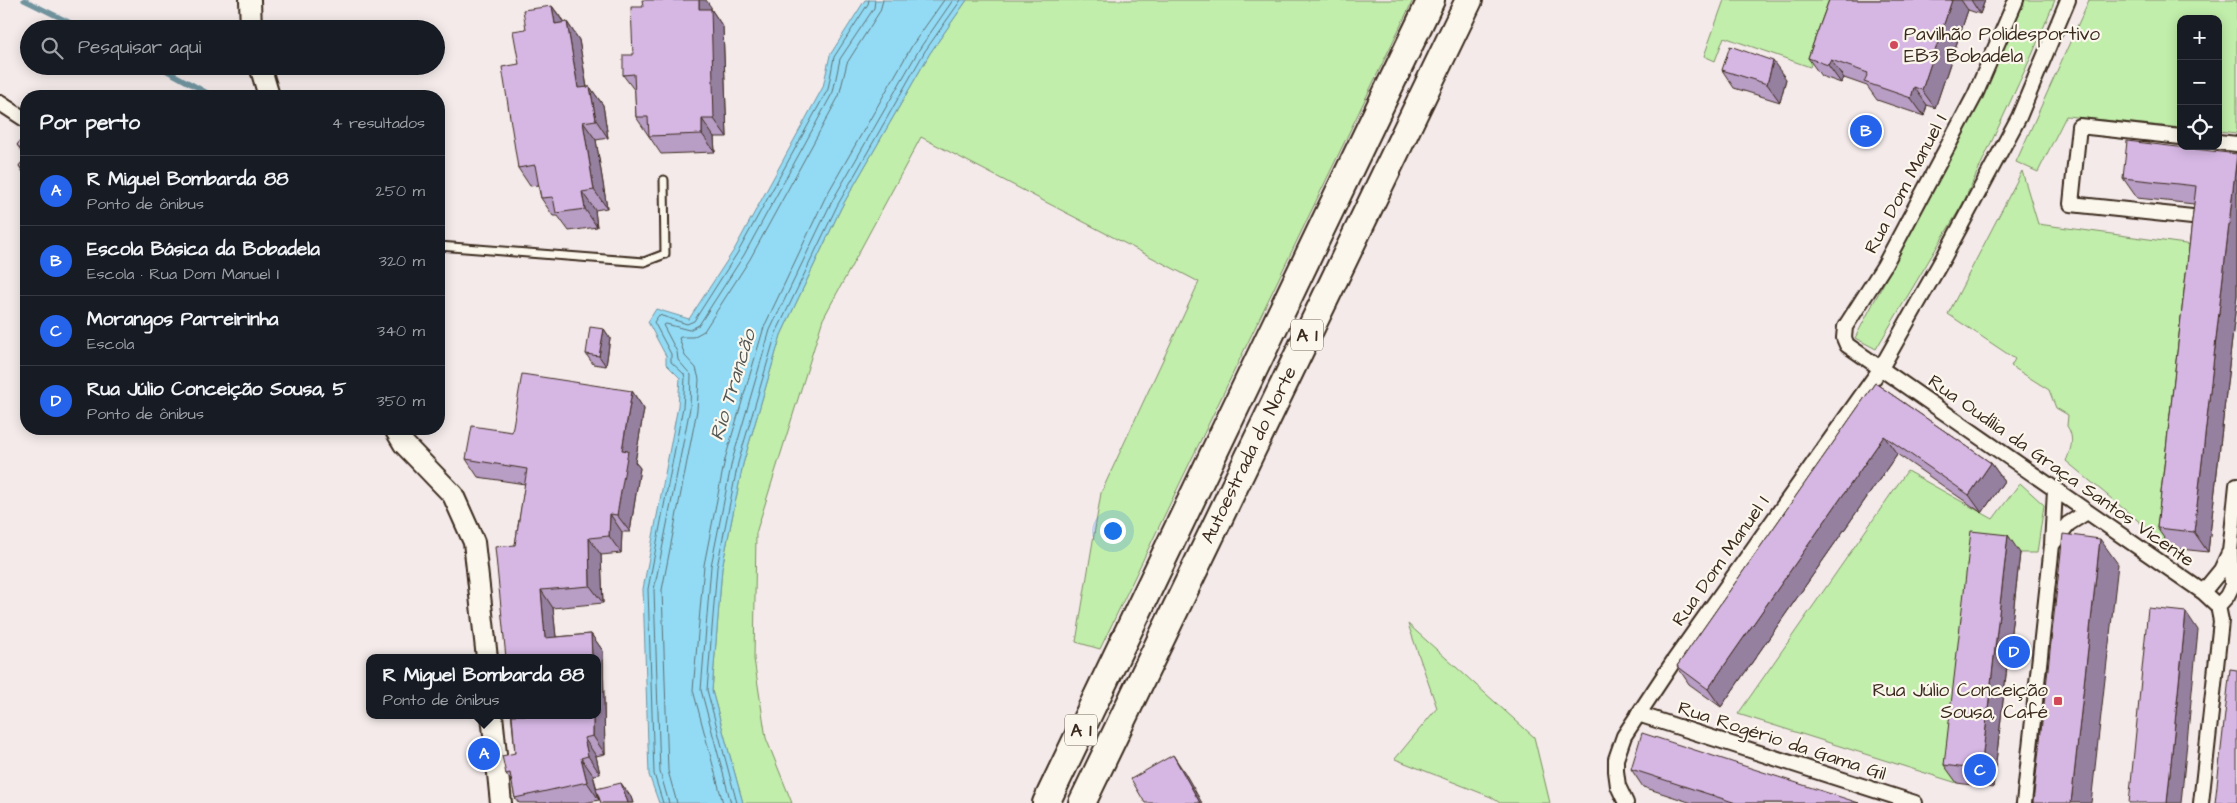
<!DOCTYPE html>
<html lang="pt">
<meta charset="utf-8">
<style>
:root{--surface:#171b24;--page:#242831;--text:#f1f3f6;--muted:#9ea1a6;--line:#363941;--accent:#2563eb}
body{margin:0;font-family:"Architects Daughter",sans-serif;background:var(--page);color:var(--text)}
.controls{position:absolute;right:15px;top:15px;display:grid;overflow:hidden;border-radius:10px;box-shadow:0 2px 12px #0003}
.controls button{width:45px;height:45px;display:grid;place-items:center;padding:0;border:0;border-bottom:1px solid var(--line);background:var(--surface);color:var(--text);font:25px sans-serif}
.you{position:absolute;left:1112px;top:530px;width:18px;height:18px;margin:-12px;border:4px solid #fff;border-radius:50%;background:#1a73e8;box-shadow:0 0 0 8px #1a73e833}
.badge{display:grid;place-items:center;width:32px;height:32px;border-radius:50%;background:var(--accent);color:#fff;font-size:16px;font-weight:700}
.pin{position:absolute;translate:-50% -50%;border:2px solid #fff;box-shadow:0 1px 5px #0006}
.popup{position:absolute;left:366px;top:654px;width:235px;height:65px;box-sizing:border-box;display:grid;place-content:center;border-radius:10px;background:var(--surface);filter:drop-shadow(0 1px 4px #0005);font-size:16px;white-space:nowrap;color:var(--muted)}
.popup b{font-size:19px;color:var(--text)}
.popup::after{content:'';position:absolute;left:50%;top:100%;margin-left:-10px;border:10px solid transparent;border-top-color:var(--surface)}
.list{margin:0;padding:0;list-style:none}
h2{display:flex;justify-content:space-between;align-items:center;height:65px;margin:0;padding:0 20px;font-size:21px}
h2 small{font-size:16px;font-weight:400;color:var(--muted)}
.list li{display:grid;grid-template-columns:32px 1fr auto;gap:15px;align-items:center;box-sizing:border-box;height:70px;padding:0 20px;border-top:1px solid var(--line)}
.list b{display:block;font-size:19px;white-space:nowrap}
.list p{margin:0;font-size:16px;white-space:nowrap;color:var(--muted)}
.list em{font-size:16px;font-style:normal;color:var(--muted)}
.icon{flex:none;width:28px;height:28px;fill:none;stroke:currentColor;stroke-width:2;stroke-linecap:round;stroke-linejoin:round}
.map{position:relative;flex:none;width:2237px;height:803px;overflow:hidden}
.search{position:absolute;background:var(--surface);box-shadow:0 2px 12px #0003;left:20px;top:20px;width:425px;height:55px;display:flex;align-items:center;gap:12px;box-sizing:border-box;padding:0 18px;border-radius:28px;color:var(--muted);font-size:19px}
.panel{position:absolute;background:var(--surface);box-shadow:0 2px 12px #0003;left:20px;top:90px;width:425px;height:345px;border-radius:20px}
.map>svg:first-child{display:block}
.green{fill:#c1eeab;stroke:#7e8c64}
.water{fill:#93dbf5;stroke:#70949f}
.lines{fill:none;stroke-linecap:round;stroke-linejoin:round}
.shore{stroke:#5e7174;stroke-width:1}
.stream{stroke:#70949f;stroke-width:5}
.lane-casing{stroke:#3b2a1e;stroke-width:11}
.street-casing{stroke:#3b2a1e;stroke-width:18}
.secondary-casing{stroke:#3b2a1e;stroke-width:24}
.highway-casing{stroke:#3b2a1e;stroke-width:30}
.lane{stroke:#fbf7ec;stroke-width:7}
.street{stroke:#fbf7ec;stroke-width:14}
.secondary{stroke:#fbf7ec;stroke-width:20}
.highway{stroke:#fbf7ec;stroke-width:26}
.wall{fill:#b89dc4;stroke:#3b2a1e}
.shaded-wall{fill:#9680a0;stroke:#3b2a1e}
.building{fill:#d6b7e4;stroke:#3b2a1e}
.poi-dot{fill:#d1495b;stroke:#fbf7ec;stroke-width:2}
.labels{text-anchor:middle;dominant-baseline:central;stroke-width:4.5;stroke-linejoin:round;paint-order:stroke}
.shield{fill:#fbf7ec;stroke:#75685c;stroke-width:1}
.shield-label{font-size:18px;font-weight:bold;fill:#3b2a1e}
.poi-label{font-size:19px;fill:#3b2a1e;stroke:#fbf7ec;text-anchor:start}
.street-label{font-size:19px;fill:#3b2a1e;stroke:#fbf7ec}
.water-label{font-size:20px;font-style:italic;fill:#515654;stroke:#fbf7ec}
</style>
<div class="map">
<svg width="2237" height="803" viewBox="0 0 2237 803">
<rect width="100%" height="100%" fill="#f4eaea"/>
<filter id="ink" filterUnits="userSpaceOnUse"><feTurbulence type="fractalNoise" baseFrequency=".02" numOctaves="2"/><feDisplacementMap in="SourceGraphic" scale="10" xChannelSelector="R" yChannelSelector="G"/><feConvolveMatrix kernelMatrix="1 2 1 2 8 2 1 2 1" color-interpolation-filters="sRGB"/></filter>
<g filter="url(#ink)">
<!-- green -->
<path class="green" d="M967,0H1413L1100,649L1076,642L1101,493L1199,282L921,137L823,319L756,533L754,659L766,738L792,803H743L712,691L722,568L743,464L781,335L841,208L930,53Z
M1724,0H1831L1810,67L1724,37L1715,61L1704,56Z
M2019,0H2055L2032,55L1962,205L1876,349L1855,338L1962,134Z
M2089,0H2237V133L2218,131V19H2181V128L2066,116L2038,172L2016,162Z
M2022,171L2038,224L2193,245L2171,548L2066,461C2071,449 2075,438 2067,426L2068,415L2056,408L2049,390L2011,366L2015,359L1948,314Z
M1907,471L1993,519L2020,483L2044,505L2037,553H2020L1957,783L1738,714Z
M1408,624L1534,737L1550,803H1500L1491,797L1395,759L1437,708Z"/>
<!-- water -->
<path class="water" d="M865,0H967L930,53L841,208L781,335L743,464L722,568L712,691L743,803H659L649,775L643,589L678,406L680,378L666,364V356L648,322L656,309L689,319L734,250L823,87L830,55Z"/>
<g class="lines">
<!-- shore -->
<path class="shore" d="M663,803L654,774L648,589L683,407L685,378L684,374L671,362V354L654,322L659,315L687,324L694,321L738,252L828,89L834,57L868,4L869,0
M669,803L660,772L654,590L690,408L691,375L678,360L677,352L663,325L666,324L689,330L699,325L744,255L833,92L840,59L874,8L875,0
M677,803L668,771L662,590L697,410L699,379L696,368L685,356L679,338L681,337H693L704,331L750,259L839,96L847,63L880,11L883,0
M723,803L693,690L704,565L725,459L764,327L825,198L913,44L944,0
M731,803L701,690L711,566L732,461L770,330L831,203L920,48L953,0
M737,803L707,690L717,567L738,463L776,333L837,206L925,51L961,0"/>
<!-- stream -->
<path class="stream" d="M24,0L83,29
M158,66L213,96"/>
<!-- lane casing -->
<g class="lane-casing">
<path id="lane" d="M439,246L644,262L665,254L664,180"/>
</g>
<!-- street casing -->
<g class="street-casing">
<path id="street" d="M2016,0L1975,95L1884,266L1845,327L1844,338L1847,345L2203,592L2218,606L2221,621L2201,803
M0,103L26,120
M2181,137L2079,126L2071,204L2192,217
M2218,142L2237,144
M2052,545L2068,524L2087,512
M2203,592L2221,570L2229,553
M2218,606L2227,596L2232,586L2230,552L2237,485
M1638,714L1915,803
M1626,803L1618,786L1616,771V759L1624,736L1673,662L1881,368L1945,255L2019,117L2068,0
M2024,803L2052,545L2055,490"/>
</g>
<!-- secondary casing -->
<g class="secondary-casing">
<path id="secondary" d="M250,0L251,29
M260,66L269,96
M395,429L404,444L453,495L474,542L487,658
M492,715L501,803"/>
</g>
<!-- highway casing -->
<g class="highway-casing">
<path id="highway" d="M1046,803L1431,0
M1082,803L1469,0"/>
</g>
<!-- lane -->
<use href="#lane" class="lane"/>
<!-- street -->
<use href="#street" class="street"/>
<!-- secondary -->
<use href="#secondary" class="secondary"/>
<!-- highway -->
<use href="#highway" class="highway"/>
</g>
<!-- wall -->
<path class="wall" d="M1829,0H1985L1980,14L1968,10L1935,108L1927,105L1924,116L1877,100L1867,86L1844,78L1841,83L1821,76L1808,58Z
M552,6L564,22H567L579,40L587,87H590L603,105L608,138L596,140L607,208L595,210L597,227L569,231L558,216H553L541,198L538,185L530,186L518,168L519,64L526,29Z
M711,7V9L723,27L727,137H714L715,152L661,154L636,117L635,91L623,75Z
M1722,70L1786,79L1780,102L1734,88Z
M26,134V177L19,166L26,157L17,145Z
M2237,154V295L2208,552L2171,548L2157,528L2194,204L2137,198L2123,178Z
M604,329L610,338L606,366L593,364L586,354Z
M1875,383L1991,463L2004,481L1982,513L1897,454L1721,707L1689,684L1677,666Z
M632,391L644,409L635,462L640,468L630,532H622L621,553L601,555L603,603L553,608L556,637L591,634L603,651L605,754L596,756L600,774L593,775L597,789L631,797L633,803H601L598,795L599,800L584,803H519L515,798L512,782L506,774L515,753L506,658L515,545L525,484L478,477L466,459L512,432Z
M2020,553L1993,788L1957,783L1944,765Z
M1631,769L1859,803H1692L1643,787Z"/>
<!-- shaded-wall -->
<path class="shaded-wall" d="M699,0H706L711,7V9L723,27L727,137L714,119L699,9Z
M1952,0H1961L1968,10L1935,108L1922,90Z
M1971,0H1985L1980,14Z
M552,6L564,23L555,24Z
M567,22L579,40L590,106L578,88Z
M1831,60L1844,78L1841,83L1828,65Z
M1773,61L1786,79L1780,102L1767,84Z
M590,87L603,105L608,138L596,120Z
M1914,87L1927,105L1924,116L1911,98Z
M702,119L714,137L715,152L702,134Z
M583,122L596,140L607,208L594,190Z
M2237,154V295L2208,552L2194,532Z
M582,192L595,210L597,227L585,209Z
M604,329L610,338L606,366L599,356Z
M632,391L644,409L635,462L640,468L630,532L617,515L622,450Z
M1884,436L1897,454L1721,707L1708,689Z
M1991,463L2004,481L1982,513L1969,495Z
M610,514L622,532L621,553L609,536Z
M2008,535L2020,553L1993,788L1981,770Z
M589,538L601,555L603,603L590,586Z
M2100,539L2118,564L2091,803H2071Z
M541,590L553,608L558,656L545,638Z
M2186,612L2198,630L2181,803H2167Z
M591,634L603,651L605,754L593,736V715H598V658H592Z
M584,738L596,756L600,774L588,756Z
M1173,755L1185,773L1202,803H1200Z
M581,758L593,775L599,800L587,782Z
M621,783L631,797L633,803H628Z"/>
<!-- building -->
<path class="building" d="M642,0H699V9H711L714,119H702V134L649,136L648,117H636L634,74L623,75V55H633L631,7H643Z
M1829,0H1952L1922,90L1914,87L1911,98L1864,82L1868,73L1831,60L1828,65L1808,58Z
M552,6L555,24L567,22L578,88L590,87L596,120L583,122L594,190L582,192L585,209L556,213L553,197L541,198L535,165L518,168L502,67L519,64L513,31L526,29L523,10Z
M1730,46L1773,61L1767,84L1722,70Z
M26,134V153L17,145Z
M2127,141L2237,154L2194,532L2157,528L2196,186L2123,178Z
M26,157V172L19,166Z
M590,327L604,329L599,356L586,354Z
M522,374L632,391L622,450L628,451L617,515L610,514L609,536L589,538L590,586L541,590L545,638L591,634L592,658H506L495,547L515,545L527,469L466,459L472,426L512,432Z
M1875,383L1991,463L1969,495L1884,436L1708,689L1677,666Z
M1971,531L2008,535L1981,770L1944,765Z
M2063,534L2100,539L2071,803H2033Z
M2148,608L2186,612L2167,803H2129Z
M2230,669L2237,670V803H2215Z
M512,715H593V736L584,738L588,756L581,758L587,782L515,798L510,773L506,774L502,756L515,753Z
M1642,733L1859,803H1736L1631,769Z
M1173,755L1200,803H1145L1131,779Z
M621,783L628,803H601L596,789Z"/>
</g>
<!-- markers -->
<g class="poi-dot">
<circle cx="1894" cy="45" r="5"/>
<rect x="2053" y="696" width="10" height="10" rx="2.5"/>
</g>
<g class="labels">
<!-- shield labels -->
<g class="shield">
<rect x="1291" y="319.5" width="32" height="31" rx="4"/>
<rect x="1065" y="714.5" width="32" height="31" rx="4"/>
</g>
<g class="shield-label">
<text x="1307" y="335">A 1</text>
<text x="1081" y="730">A 1</text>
</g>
<!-- poi labels -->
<g class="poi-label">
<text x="1904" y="34">Pavilhão Polidesportivo<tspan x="1904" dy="22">EB3 Bobadela</tspan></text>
<text x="2048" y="690" text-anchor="end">Rua Júlio Conceição<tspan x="2048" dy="22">Sousa, Café</tspan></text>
</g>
<!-- street labels -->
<g class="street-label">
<text transform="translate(1906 184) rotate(-62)">Rua Dom Manuel I</text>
<text transform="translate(1249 455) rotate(-64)">Autoestrada do Norte</text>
<text transform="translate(2061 471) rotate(35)">Rua Oudília da Graça Santos Vicente</text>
<text transform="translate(1721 561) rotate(-55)">Rua Dom Manuel I</text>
<text transform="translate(1782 741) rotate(18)">Rua Rogério da Gama Gil</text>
</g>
<!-- water labels -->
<g class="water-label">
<text transform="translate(733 385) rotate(-73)">Rio Trancão</text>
</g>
</g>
</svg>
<div class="controls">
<button>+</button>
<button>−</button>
<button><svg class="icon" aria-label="locate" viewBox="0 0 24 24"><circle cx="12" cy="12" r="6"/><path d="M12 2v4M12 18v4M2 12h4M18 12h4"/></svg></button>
</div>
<div class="you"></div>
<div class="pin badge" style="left:484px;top:754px">A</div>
<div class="popup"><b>R Miguel Bombarda 88</b>Ponto de ônibus</div>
<div class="pin badge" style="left:1866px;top:131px">B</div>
<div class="pin badge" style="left:1980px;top:770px">C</div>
<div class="pin badge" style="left:2014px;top:652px">D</div>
<div class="search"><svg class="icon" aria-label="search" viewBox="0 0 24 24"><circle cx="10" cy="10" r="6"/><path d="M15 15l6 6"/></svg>Pesquisar aqui</div>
<section class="panel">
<h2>Por perto<small>4 resultados</small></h2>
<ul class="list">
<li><span class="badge">A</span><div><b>R Miguel Bombarda 88</b><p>Ponto de ônibus</p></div><em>250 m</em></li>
<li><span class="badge">B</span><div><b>Escola Básica da Bobadela</b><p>Escola · Rua Dom Manuel I</p></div><em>320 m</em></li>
<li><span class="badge">C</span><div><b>Morangos Parreirinha</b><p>Escola</p></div><em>340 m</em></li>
<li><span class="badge">D</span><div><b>Rua Júlio Conceição Sousa, 5</b><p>Ponto de ônibus</p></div><em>350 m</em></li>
</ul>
</section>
</div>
